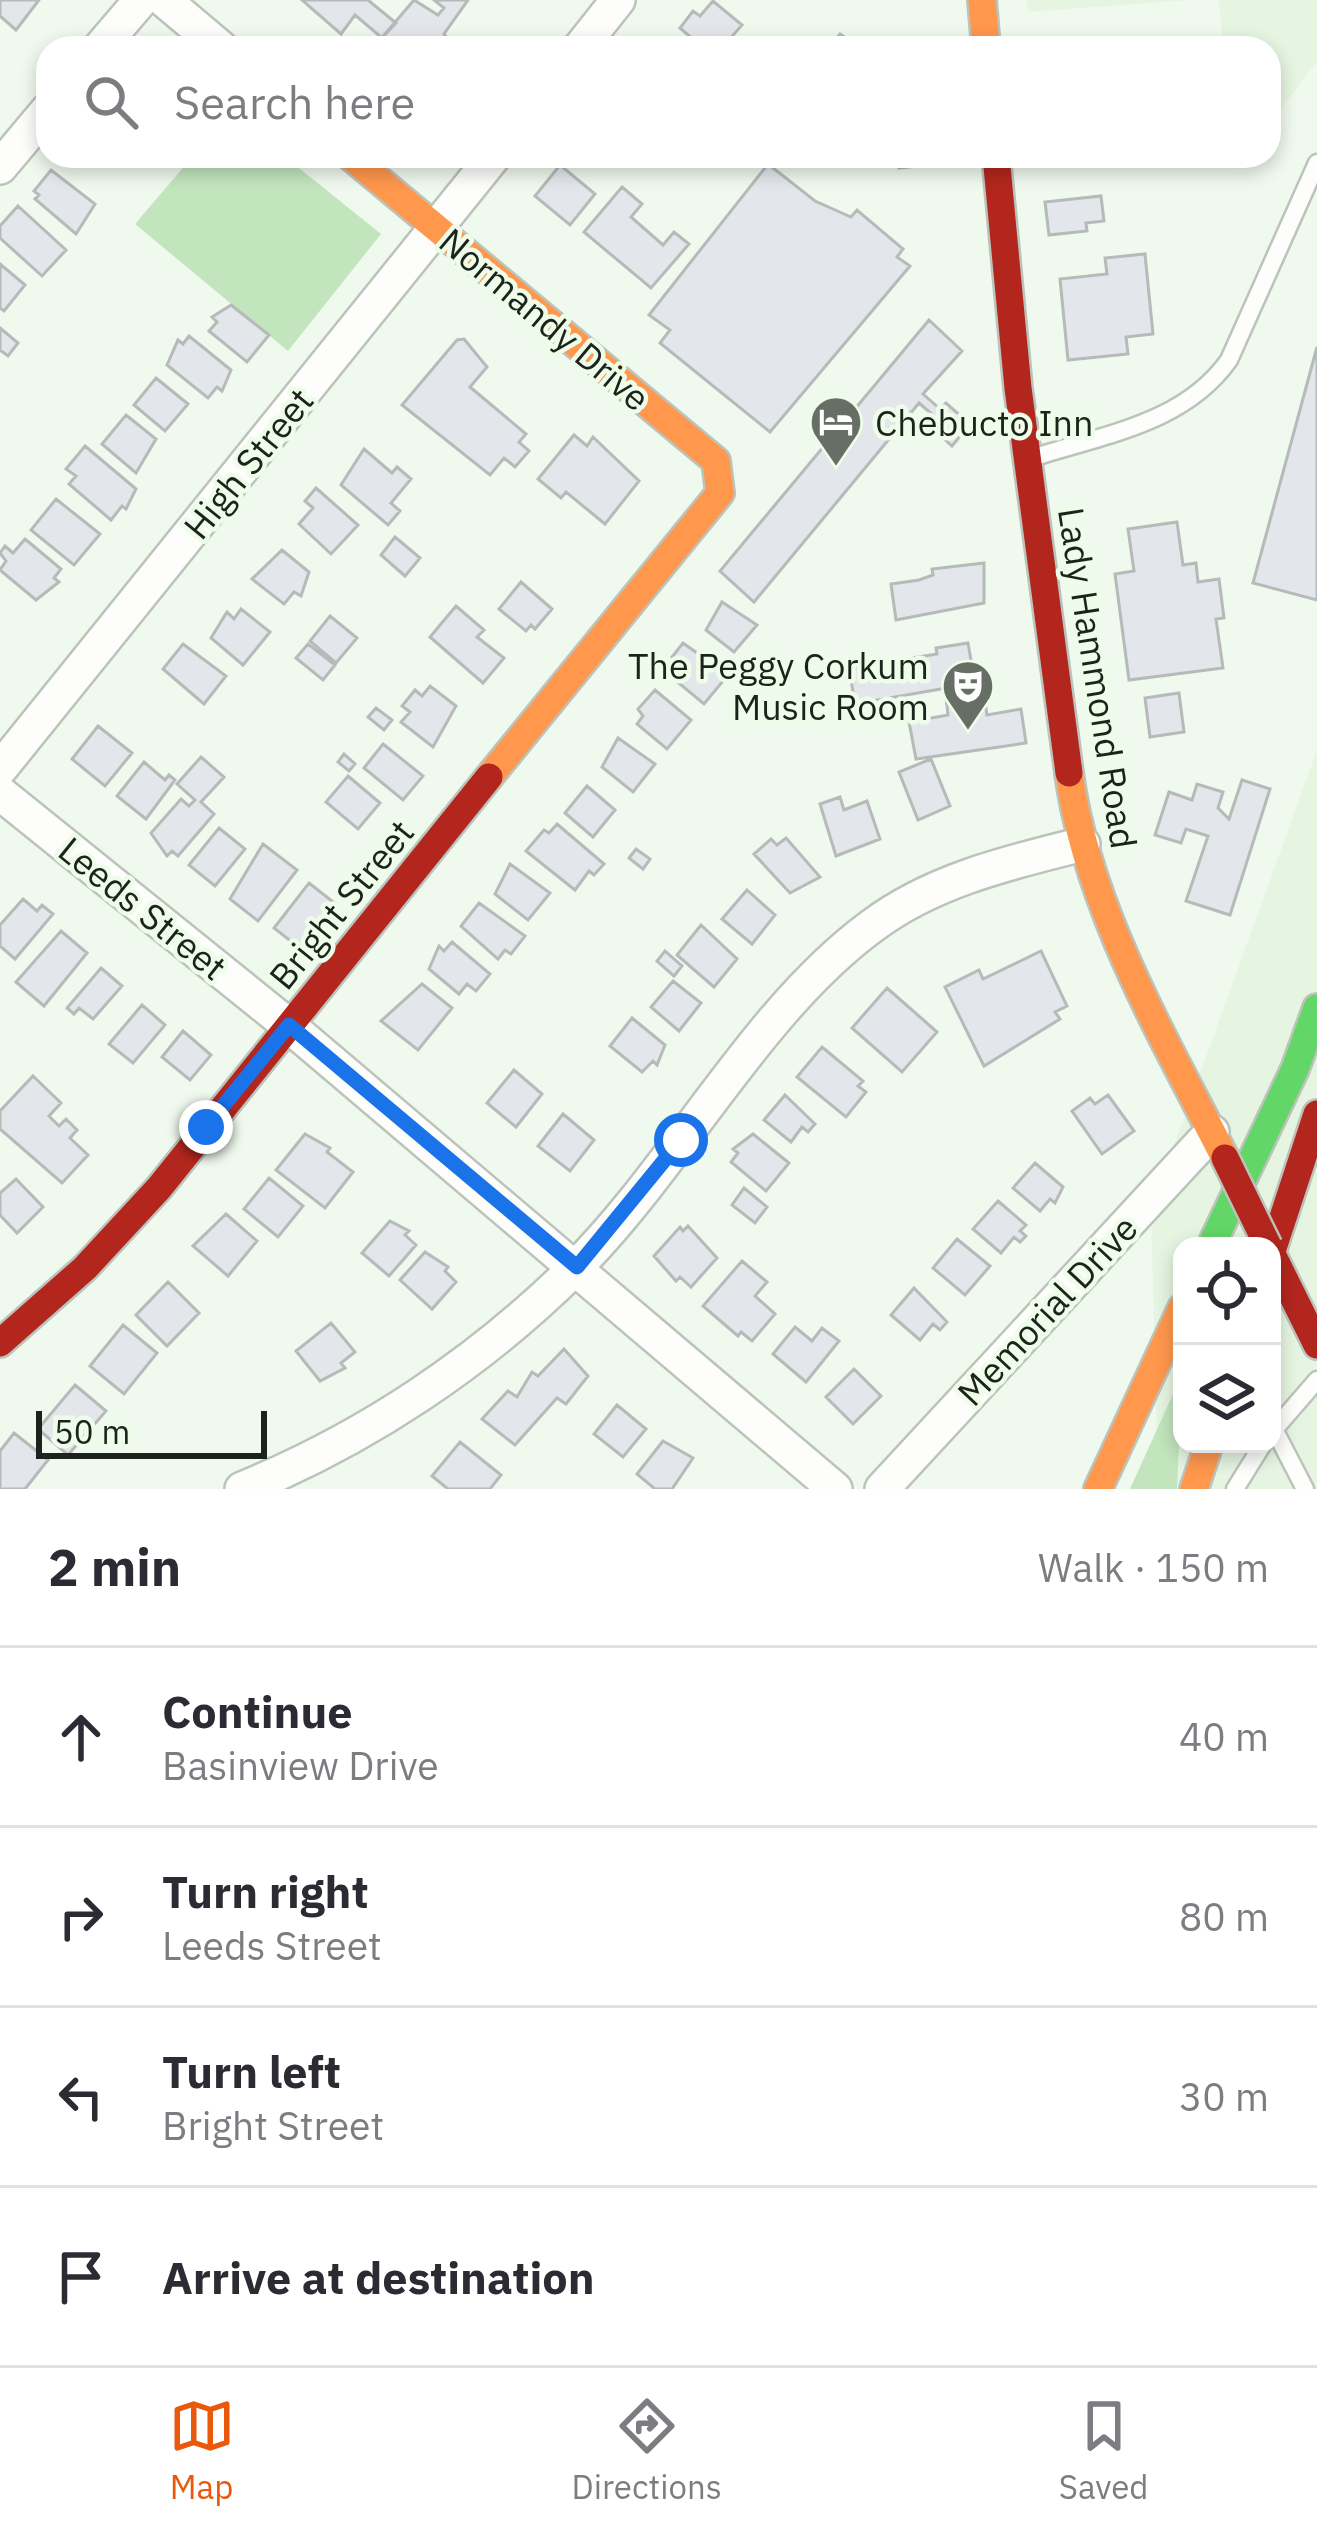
<!DOCTYPE html>
<meta charset="utf-8">
<style>
:root{--surface:#fff;--page:#f7f7f7;--text:#2b2b33;--muted:#7c7c81;--line:#e1e1e2;--accent:#ea580c}
body{margin:0;font-family:"IBM Plex Sans",sans-serif;background:var(--page);color:var(--text)}
.controls{position:absolute;right:36px;bottom:36px;display:grid;overflow:hidden;border-radius:24px;box-shadow:0 6px 18px #0003}
.controls button{width:108px;height:108px;display:grid;place-items:center;padding:0;border:0;border-bottom:3px solid var(--line);background:var(--surface);color:var(--text);font:60px sans-serif}
.scale{position:absolute;left:36px;bottom:30px;width:231px;box-sizing:border-box;padding-left:12px;border:6px solid #1d231c;border-top:0;font-size:33px;line-height:42px;white-space:nowrap;color:#1d231c;-webkit-text-stroke:9px #edfdea;paint-order:stroke}
.stop{position:absolute;width:36px;height:36px;margin:-27px;border:9px solid #1a73e8;border-radius:50%;background:#fff}
.stop.end{background:#1a73e8;border-color:#fff;box-shadow:0 3px 12px #0008}
.list{margin:0;padding:0;list-style:none}
h2{display:flex;justify-content:space-between;align-items:center;height:156px;margin:0;padding:0 48px;font-size:51px}
h2 small{font-size:39px;font-weight:400;color:var(--muted)}
.list li{display:grid;grid-template-columns:78px 1fr auto;gap:36px;align-items:center;box-sizing:border-box;height:180px;padding:0 48px;border-top:3px solid var(--line)}
.list b{display:block;font-size:45px;white-space:nowrap}
.list p{margin:0;font-size:39px;white-space:nowrap;color:var(--muted)}
.list em{font-size:39px;font-style:normal;color:var(--muted)}
.icon{flex:none;width:66px;height:66px;fill:none;stroke:currentColor;stroke-width:2;stroke-linecap:round;stroke-linejoin:round}
.map{position:relative;flex:none;width:1317px;height:1489px;overflow:hidden}
.search{position:absolute;background:var(--surface);box-shadow:0 6px 18px #0003;left:36px;right:36px;top:36px;height:132px;display:flex;align-items:center;gap:30px;box-sizing:border-box;padding:0 42px;border-radius:36px;color:var(--muted);font-size:45px}
.sheet{height:876px;background:var(--surface)}
nav{display:flex;justify-content:space-around;align-items:center;box-sizing:border-box;height:168px;border-top:3px solid var(--line);background:var(--surface);font-size:33px;color:var(--muted)}
nav a{display:grid;justify-items:center;gap:6px}
nav .on{color:var(--accent)}
.map>svg:first-child{display:block}
.built{fill:#e6f5e2;fill-rule:evenodd}
.green{fill:#c2e5bd}
.building{fill:#e3e6ea;stroke:#b6bab9;stroke-width:3}
.lines{fill:none;stroke-linecap:round;stroke-linejoin:round}
.lane-casing{stroke:#bcc3bb;stroke-width:21}
.street-casing{stroke:#bcc3bb;stroke-width:38}
.fast-casing{stroke:#bcc3bb;stroke-width:32}
.slow-casing{stroke:#bcc3bb;stroke-width:32}
.jam-casing{stroke:#bcc3bb;stroke-width:32}
.lane{stroke:#fdfefc;stroke-width:16}
.street{stroke:#fdfefc;stroke-width:33}
.fast{stroke:#63d668;stroke-width:27}
.slow{stroke:#ff974d;stroke-width:27}
.jam{stroke:#b3261e;stroke-width:27}
.jam-bridge-casing{stroke:#bcc3bb;stroke-width:32;stroke-linecap:butt}
.jam-bridge{stroke:#b3261e;stroke-width:27}
.route{stroke:#1a73e8;stroke-width:15}
.labels{text-anchor:middle;dominant-baseline:central;stroke-width:9;stroke-linejoin:round;paint-order:stroke}
.street-label{font-size:36px;fill:#1d231c;stroke:#edfdea}
.poi-label{font-size:36px;fill:#1d231c;stroke:#edfdea;text-anchor:start}
</style>
<div class="map">
<svg width="1317" height="1489" viewBox="0 0 1317 1489">
<rect width="100%" height="100%" fill="#f0f9ee"/>
<!-- built -->
<path class="built" d="M1027,0H1190L1028,12Z
M1219,0H1317V61L1269,125V48H1223Z
M1317,750V1489H1158L1151,1209ZM1182,1246H1272V1444H1182Z"/>
<!-- green -->
<path class="green" d="M193,156H284L381,234L288,351L135,224Z
M1182,1374L1177,1489H1130Z"/>
<!-- building -->
<path class="building" d="M0,0H39L16,30L0,16Z
M302,0H368L396,23L382,38L355,15L341,34Z
M414,0L438,15L444,8L434,0H468L444,34L455,48H373Z
M713,1L742,25L722,48H703L680,28L693,11L700,16Z
M840,34L861,48H829Z
M898,156H943L944,163L899,168Z
M768,164L815,201L851,217L857,210L903,249L897,257L910,266L770,432L660,343L670,330L649,315Z
M560,165L595,194L570,225L535,196Z
M51,170L95,204L76,234L35,199L39,195L34,191Z
M622,187L642,204L631,217L663,245L674,232L689,244L651,288L584,232Z
M1101,196L1104,221L1086,223L1087,231L1049,235L1045,202Z
M18,206L66,250L42,276L0,238V226Z
M1145,254L1153,334L1126,337L1128,354L1068,360L1060,279L1107,274L1105,258Z
M0,264L25,285L4,311L0,308Z
M231,305L269,335L247,362L209,331L217,322L212,317Z
M929,320L962,351L923,394L940,409L946,403L970,424L952,446L928,424L934,416L919,403L754,602L720,571Z
M0,328L18,343L8,356L0,350Z
M189,336L231,370L222,391L217,387L208,398L167,365L178,340L183,344Z
M464,339L487,367L470,387L526,434L519,442L529,451L515,467L504,458L490,475L402,405L457,340Z
M1317,347V600L1253,583Z
M156,378L188,404L165,431L134,405Z
M126,415L156,439L136,473L102,444Z
M574,435L587,446L593,437L639,481L605,524L566,492L561,498L538,479Z
M85,446L136,489L126,509L122,506L111,520L69,484L76,476L66,469Z
M364,449L392,473L397,467L411,479L391,503L400,511L388,525L341,485Z
M316,488L358,525L331,554L299,524L313,508L305,501Z
M56,499L100,534L74,565L31,530Z
M1177,522L1183,565L1196,563L1198,582L1219,579L1224,618L1216,619L1223,668L1129,680L1115,574L1134,571L1128,529Z
M395,537L420,558L405,576L381,555Z
M25,539L61,569L54,578L59,582L36,600L0,570L6,561L0,553L5,546L13,553Z
M282,550L309,572L301,596L294,592L284,604L252,579Z
M984,563V603L896,620L891,584L919,580L933,575L932,569Z
M521,582L552,609L535,629L531,625L526,631L499,609Z
M722,602L757,625L734,652L706,630Z
M456,606L484,630L477,637L504,658L483,683L430,637Z
M241,609L270,632L243,665L211,638L227,612L234,619Z
M330,616L357,638L336,663L310,641Z
M683,643L728,675L704,704L669,675L679,662L672,657Z
M968,643L975,683L855,704L849,668L937,654L936,648Z
M183,644L226,676L204,704L163,669Z
M308,644L335,665L323,680L296,658Z
M430,686L456,706L433,747L401,722L410,712L402,706L415,690L422,696Z
M655,690L691,720L667,749L637,724L643,716L638,709Z
M983,690L987,715L1021,709L1026,743L916,759L909,722L948,715L946,697Z
M1179,693L1184,732L1150,737L1145,698Z
M376,708L392,720L384,730L368,717Z
M98,726L132,753L105,786L72,759Z
M618,738L655,764L633,792L602,767Z
M383,744L423,776L403,800L364,768Z
M344,754L355,764L349,771L338,762Z
M201,757L224,777L201,802L214,814L178,856L172,851L167,856L151,833L181,799L189,806L195,800L177,784Z
M931,759L950,806L918,820L899,772Z
M144,762L165,780L169,775L175,780L146,819L117,796Z
M348,776L380,803L358,829L326,802Z
M1242,780L1270,789L1230,915L1186,901L1208,836L1186,829L1181,843L1155,835L1169,792L1192,800L1197,784L1223,792L1218,808L1229,819Z
M587,786L615,810L593,837L565,813Z
M840,797L844,810L867,801L880,839L836,856L820,804Z
M557,824L604,864L594,875L589,871L575,890L526,851L544,830L549,833Z
M219,828L245,849L215,886L189,865Z
M786,838L820,877L790,893L754,854L771,839L777,845Z
M263,844L297,870L258,921L230,899Z
M636,849L650,859L643,869L629,858Z
M510,864L550,893L528,920L495,894Z
M309,883L337,905L302,950L274,928Z
M747,890L775,915L752,944L722,919Z
M23,899L37,911L42,905L53,914L15,959L0,946V925Z
M479,903L525,936L511,954L505,950L498,959L461,926Z
M701,925L737,959L714,987L677,955Z
M61,931L87,953L44,1006L16,982Z
M452,942L490,974L476,991L467,984L459,994L429,969L439,946L444,951Z
M665,951L682,966L674,976L657,961Z
M1041,951L1067,1006L1055,1012L1060,1019L984,1066L945,987L979,970L983,979Z
M101,968L122,986L93,1019L79,1008L74,1014L67,1008Z
M673,981L701,1003L679,1031L651,1007Z
M422,984L452,1008L418,1050L381,1021Z
M887,988L937,1032L902,1072L852,1028Z
M142,1005L165,1025L133,1063L109,1044Z
M632,1018L665,1045L657,1065L653,1061L642,1072L610,1046Z
M183,1031L211,1055L190,1080L162,1057Z
M822,1047L863,1081L858,1086L866,1092L846,1117L797,1077Z
M514,1070L542,1094L516,1127L487,1103Z
M33,1076L61,1103L49,1116L59,1126L66,1119L77,1130L70,1138L88,1155L62,1183L0,1129V1111Z
M785,1095L815,1124L808,1132L802,1127L791,1142L764,1120Z
M1108,1095L1134,1131L1102,1154L1072,1111L1090,1098L1095,1104Z
M563,1114L594,1140L570,1171L538,1146Z
M305,1134L330,1148L327,1152L353,1172L325,1208L276,1170Z
M753,1134L789,1163L766,1191L731,1162L738,1153L733,1149Z
M1035,1163L1063,1187L1055,1203L1050,1199L1040,1211L1013,1188Z
M269,1178L303,1206L278,1237L244,1209Z
M16,1179L43,1207L17,1233L0,1215V1193Z
M744,1188L767,1207L755,1223L732,1205Z
M998,1201L1026,1225L1020,1231L1026,1236L1020,1242L1014,1237L1001,1253L973,1229Z
M226,1214L257,1241L228,1276L193,1246Z
M390,1221L409,1231L405,1235L416,1245L389,1276L362,1253Z
M688,1226L717,1258L691,1287L680,1277L676,1281L654,1256L680,1227L683,1231Z
M957,1239L990,1266L965,1295L933,1268Z
M425,1252L448,1267L445,1271L456,1282L432,1309L400,1280Z
M742,1261L767,1282L755,1296L775,1314L752,1341L741,1332L738,1336L703,1306Z
M168,1282L199,1313L167,1346L136,1315Z
M914,1288L947,1322L940,1330L933,1324L920,1340L891,1315Z
M331,1323L355,1352L341,1363L345,1368L320,1381L296,1351Z
M123,1325L157,1353L124,1394L90,1366Z
M795,1327L812,1341L822,1328L839,1341L806,1382L773,1354Z
M564,1349L588,1376L566,1404L557,1398L515,1445L482,1419L508,1391L517,1397L532,1372L538,1376Z
M854,1369L881,1396L853,1424L826,1397Z
M75,1385L106,1411L68,1455L38,1429Z
M617,1405L646,1429L623,1457L594,1434Z
M14,1433L48,1460L25,1489H0V1451Z
M663,1441L693,1458L672,1489H655L637,1474Z
M460,1442L501,1475L490,1489H448L432,1476Z"/>
<g class="lines">
<!-- lane casing -->
<g class="lane-casing">
<path id="lane" d="M1029,459C1100,435 1183,425 1229,360L1317,163
M1274,1429L1305,1489
M1272,1432L1317,1380
M1235,1489L1263,1444"/>
</g>
<!-- street casing -->
<g class="street-casing">
<path id="street" d="M164,0L221,48
M100,48L141,0
M580,48L618,0
M0,167L48,110
M0,769L494,156
M0,793L288,1025L835,1489
M242,1489C365,1439 479,1363 574,1269C677,1167 755,1012 872,926C933,880 1011,862 1083,844
M882,1489L1212,1132"/>
</g>
<!-- fast casing -->
<g class="fast-casing">
<path id="fast" d="M1211,1246L1295,1069L1317,1008"/>
</g>
<!-- slow casing -->
<g class="slow-casing">
<path id="slow" d="M982,0L986,48
M350,156L716,461L720,493L489,777
M1069,773C1087,908 1164,1038 1225,1158
M1098,1489L1182,1308
M1194,1489L1209,1444"/>
</g>
<!-- jam casing -->
<g class="jam-casing">
<path id="jam" d="M996,156L1018,388L1069,773
M1272,1251L1317,1114
M1272,1254L1317,1345
M0,1343L85,1268L159,1188L489,777"/>
</g>
<!-- lane -->
<use href="#lane" class="lane"/>
<!-- street -->
<use href="#street" class="street"/>
<!-- fast -->
<use href="#fast" class="fast"/>
<!-- slow -->
<use href="#slow" class="slow"/>
<!-- jam -->
<use href="#jam" class="jam"/>
<!-- jam-bridge casing -->
<g class="jam-bridge-casing">
<path id="jam-bridge" d="M1225,1158L1268,1246"/>
</g>
<!-- jam-bridge -->
<use href="#jam-bridge" class="jam-bridge"/>
</g>
<g class="lines">
<!-- route -->
<path class="route" d="M206,1127L289,1025L577,1267L681,1140"/>
</g>
<!-- icons -->
<defs>
<g id="hotel-pin" transform="scale(2.7)"><path d="M0 17L-7.5 6A9.5 9.5 0 1 1 7.5 6Z" fill="#676e66" stroke="#edfdea"/><path d="M-6-4.5h1.5V1H6V5H4.5V3h-9V5H-6ZM-4 0a1.8 1.8 0 1 1 3.6 0ZM.5 0V-2.5h3Q6-2.5 6 0Z" fill="#fff"/></g>
<g id="theatre-pin" transform="scale(2.7)"><path d="M0 17L-7.5 6A9.5 9.5 0 1 1 7.5 6Z" fill="#676e66" stroke="#edfdea"/><path d="M-5-5.5Q0-4 5-5.5V0Q5 5 0 6Q-5 5-5 0ZM-3.3-2.5H-1v1.5H-3.3ZM1-2.5H3.3v1.5H1ZM-2.8 1Q0 5.5 2.8 1Z" fill="#fff"/></g>
</defs>
<g fill-rule="evenodd">
<use href="#hotel-pin" x="836" y="422"/>
<use href="#theatre-pin" x="968" y="686"/>
</g>
<g class="labels">
<!-- street labels -->
<g class="street-label">
<text transform="translate(545 319) rotate(40)">Normandy Drive</text>
<text transform="translate(248 463) rotate(-51)">High Street</text>
<text transform="translate(1098 678) rotate(81)">Lady Hammond Road</text>
<text transform="translate(341 904) rotate(-51)">Bright Street</text>
<text transform="translate(143 908) rotate(39)">Leeds Street</text>
<text transform="translate(1047 1310) rotate(-47)">Memorial Drive</text>
</g>
<!-- poi labels -->
<g class="poi-label">
<text x="875" y="422">Chebucto Inn</text>
<text x="929" y="665" text-anchor="end">The Peggy Corkum<tspan x="929" dy="41">Music Room</tspan></text>
</g>
</g>
</svg>
<div class="controls">
<button><svg class="icon" aria-label="locate" viewBox="0 0 24 24"><circle cx="12" cy="12" r="6"/><path d="M12 2v4M12 18v4M2 12h4M18 12h4"/></svg></button>
<button><svg class="icon" aria-label="layers" viewBox="0 0 24 24"><path d="M12 4l9 5-9 5-9-5zM3 14l9 5 9-5"/></svg></button>
</div>
<div class="scale">50 m</div>
<div class="stop" style="left:681px;top:1140px"></div>
<div class="stop end" style="left:206px;top:1127px"></div>
<div class="search"><svg class="icon" aria-label="search" viewBox="0 0 24 24"><circle cx="10" cy="10" r="6"/><path d="M15 15l6 6"/></svg>Search here</div>
</div>
<section class="sheet">
<h2>2 min<small>Walk · 150 m</small></h2>
<ul class="list">
<li><svg class="icon" aria-label="ahead" viewBox="0 0 24 24"><path d="M12 20V5M6 11l6-6 6 6"/></svg><div><b>Continue</b><p>Basinview Drive</p></div><em>40 m</em></li>
<li><svg class="icon" aria-label="right" viewBox="0 0 24 24"><path d="M7 20v-9h11M14 6l5 5-5 5"/></svg><div><b>Turn right</b><p>Leeds Street</p></div><em>80 m</em></li>
<li><svg class="icon" aria-label="left" viewBox="0 0 24 24"><path d="M17 20v-9H6M10 6l-5 5 5 5"/></svg><div><b>Turn left</b><p>Bright Street</p></div><em>30 m</em></li>
<li><svg class="icon" aria-label="arrive" viewBox="0 0 24 24"><path d="M6 21V4h12l-3 4 3 4H6"/></svg><div><b>Arrive at destination</b></div></li>
</ul>
</section>
<nav>
<a class="on"><svg class="icon" aria-label="map" viewBox="0 0 24 24"><path d="M3 6l6-2 6 2 6-2v14l-6 2-6-2-6 2zM9 4v14M15 6v14"/></svg>Map</a>
<a><svg class="icon" aria-label="directions" viewBox="0 0 24 24"><path d="M12 3l9 9-9 9-9-9zM9 14v-3h6M13 9l2 2-2 2"/></svg>Directions</a>
<a><svg class="icon" aria-label="saved" viewBox="0 0 24 24"><path d="M7 4h10v16l-5-4-5 4z"/></svg>Saved</a>
</nav>
